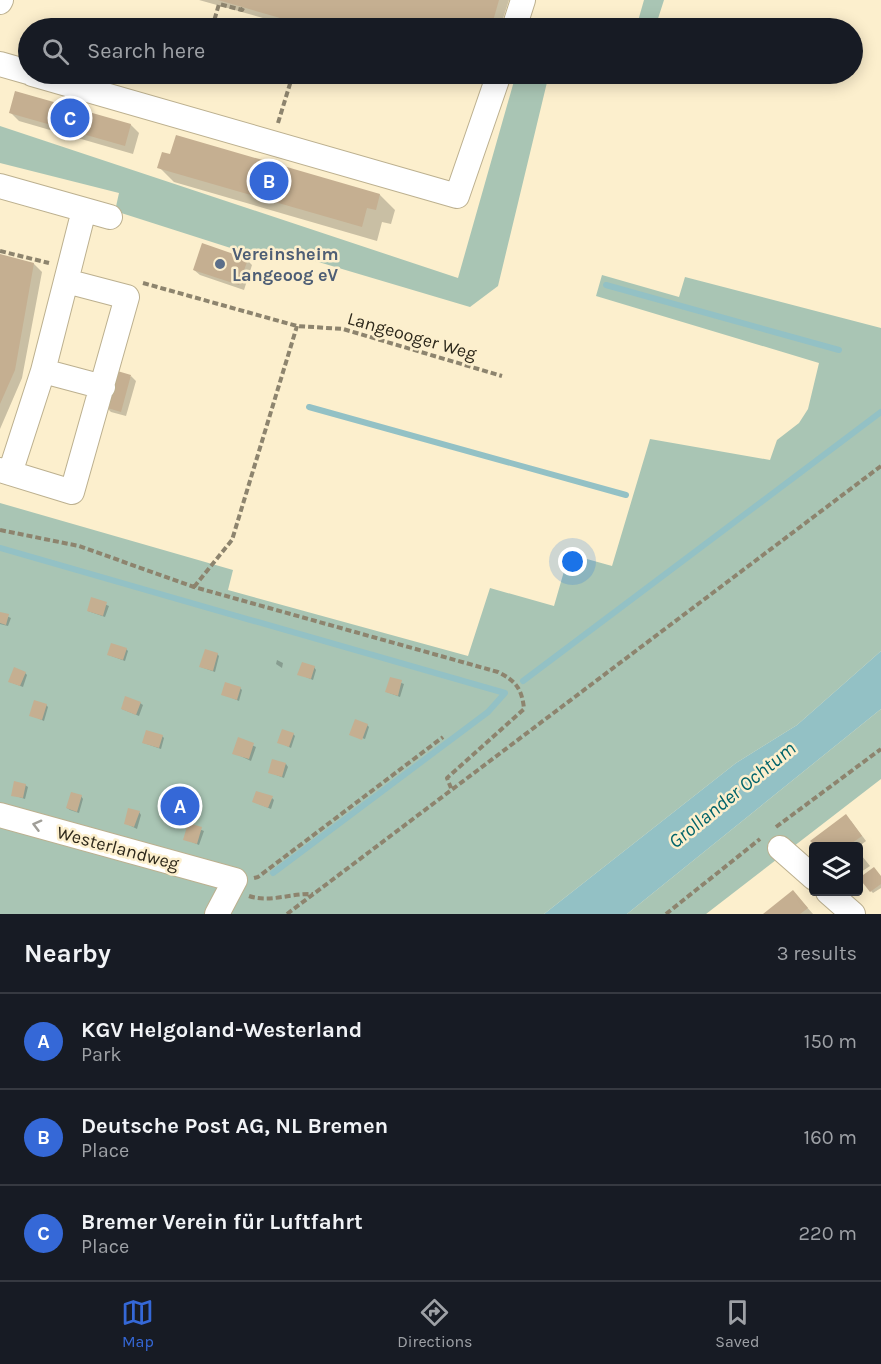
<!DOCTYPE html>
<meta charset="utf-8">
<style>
:root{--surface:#171b24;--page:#20242c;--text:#f1f3f6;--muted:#9ea1a6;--line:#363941;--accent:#3568d7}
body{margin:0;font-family:Karla,sans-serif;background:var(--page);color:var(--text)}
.controls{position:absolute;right:18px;bottom:18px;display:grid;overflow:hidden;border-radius:6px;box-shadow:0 3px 15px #0003}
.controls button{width:54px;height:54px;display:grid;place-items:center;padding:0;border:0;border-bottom:2px solid var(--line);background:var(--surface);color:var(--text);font:30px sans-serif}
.you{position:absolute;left:573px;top:562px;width:21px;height:21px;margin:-15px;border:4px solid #fff;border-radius:50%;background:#1a73e8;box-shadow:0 0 0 9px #1a73e833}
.badge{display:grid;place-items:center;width:39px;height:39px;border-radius:50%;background:var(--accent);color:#fff;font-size:20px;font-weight:700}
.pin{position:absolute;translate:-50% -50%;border:3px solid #fff;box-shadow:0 2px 6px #0006}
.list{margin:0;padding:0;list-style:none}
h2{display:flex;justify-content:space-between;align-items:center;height:78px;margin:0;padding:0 24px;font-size:26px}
h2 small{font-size:20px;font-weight:400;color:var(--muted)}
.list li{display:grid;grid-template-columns:39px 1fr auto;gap:18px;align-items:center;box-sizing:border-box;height:96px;padding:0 24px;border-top:2px solid var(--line)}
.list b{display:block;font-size:22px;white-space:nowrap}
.list p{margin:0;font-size:20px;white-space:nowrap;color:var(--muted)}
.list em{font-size:20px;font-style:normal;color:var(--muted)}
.icon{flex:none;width:33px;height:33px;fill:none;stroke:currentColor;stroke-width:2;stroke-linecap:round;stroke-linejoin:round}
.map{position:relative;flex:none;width:881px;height:914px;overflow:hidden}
.search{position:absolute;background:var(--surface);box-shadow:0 3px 15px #0003;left:18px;right:18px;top:18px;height:66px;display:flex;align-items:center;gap:15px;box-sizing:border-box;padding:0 21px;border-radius:33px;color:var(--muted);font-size:22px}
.sheet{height:366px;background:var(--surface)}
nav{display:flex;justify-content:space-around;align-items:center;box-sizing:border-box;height:84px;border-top:2px solid var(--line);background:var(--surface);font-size:16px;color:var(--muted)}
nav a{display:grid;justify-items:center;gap:3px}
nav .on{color:var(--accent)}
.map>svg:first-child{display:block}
.green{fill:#a9c5b4}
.water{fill:#93c1c5}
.shadow{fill:#0003}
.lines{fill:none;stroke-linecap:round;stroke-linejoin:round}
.stream{stroke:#93c1c5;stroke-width:6}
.building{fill:#c5af91}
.minor-casing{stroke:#bcb08f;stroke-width:26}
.path{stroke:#8d846e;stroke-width:4;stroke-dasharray:6 3;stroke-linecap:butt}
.minor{stroke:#fff;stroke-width:24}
.oneway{stroke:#a09e98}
.service-dot{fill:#5c6f8a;stroke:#fcefcd;stroke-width:2}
.labels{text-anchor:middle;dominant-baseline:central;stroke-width:5;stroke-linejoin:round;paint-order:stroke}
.service-label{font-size:18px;font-weight:bold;fill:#4e5e75;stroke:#fcefcd;text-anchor:start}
.street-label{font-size:18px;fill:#2d281b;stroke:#fcefcd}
.water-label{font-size:20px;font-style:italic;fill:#00636a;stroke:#fcefcd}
</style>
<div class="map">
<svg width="881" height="914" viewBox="0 0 881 914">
<rect width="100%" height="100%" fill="#fcefcd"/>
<!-- green -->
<path class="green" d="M644,0H664L655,28H636Z
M516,74H549L498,286L470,307L268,247L265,259L115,211L119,193L0,163V126L458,278Z
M602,275L679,297L685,277L881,328V651L797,725L736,763L544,914H0V503L233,570L228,590L468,656L490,588L554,606L569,554L612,566L650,439L770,460L777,440L799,423L808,409L819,363L596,296Z
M881,709V779L706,914H627Z"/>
<!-- water -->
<path class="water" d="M881,651V709L627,914H544L736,763L797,725Z"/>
<!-- shadow -->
<path class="shadow" d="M199,0H509L500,28H298Z
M455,74H488L485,82Z
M16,92L131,125L139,133L133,154L19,121L11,113Z
M159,167L380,195L395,210L391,224L382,222L377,241L174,182Z
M0,255L34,264L42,272L22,378L0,429Z
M247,260L252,265L244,290L200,275L194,270Z
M131,376L136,381L126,416L111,412L106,407Z
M92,599L109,606L105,617L88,611Z
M0,613L11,618L8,626L0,624Z
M126,649L128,651L125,661L109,655Z
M217,654L219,656L215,672L201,667Z
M277,660L283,663L282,668L276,664Z
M314,667L316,670L313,680L299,674Z
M25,673L27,675L23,687L10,682Z
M391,679L404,684L400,697L387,692Z
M240,688L242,690L239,701L223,694Z
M140,703L143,705L139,716L122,709Z
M46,705L48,707L44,721L31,715Z
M367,725L369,727L365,739L351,734Z
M293,734L295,736L291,748L279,742Z
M162,736L164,738L161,749L144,743Z
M239,739L256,747L251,761L234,753Z
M286,764L288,767L284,778L269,772Z
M25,785L28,787L25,799L13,795Z
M81,796L83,799L79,813L70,810L67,808Z
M272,798L274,800L271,809L254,802Z
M139,812L141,815L137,829L125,823Z
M851,821L866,841L858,847L817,846L813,841Z
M189,825L204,831L199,845L185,839Z
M858,851L870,866L858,874Z
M881,877V888L873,893L871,891Z
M798,897L813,914H765Z"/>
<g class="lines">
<!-- stream -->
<path class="stream" d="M606,285L839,350
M309,407L626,495
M0,548L505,693L488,712L273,873
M523,681L881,412"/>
</g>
<!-- building -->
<path class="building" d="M218,0H499L491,28H315Z
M15,91L131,124L125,146L9,113Z
M176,135L380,194L376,210L367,208L362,227L157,168L162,152L170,154Z
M202,243L248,259L239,285L193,270Z
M0,254L34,263L15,370L0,404Z
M114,370L131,375L121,412L104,407Z
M91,597L107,602L103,616L87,611Z
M0,612L9,614L6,625L0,623Z
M111,643L127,648L123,660L107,655Z
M205,649L218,653L213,671L199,667Z
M302,662L315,666L311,679L297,675Z
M14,667L26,672L20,686L8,682Z
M390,677L402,680L398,696L385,692Z
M225,682L241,687L237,700L221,695Z
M125,696L141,702L136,715L121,709Z
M34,700L47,704L42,720L29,716Z
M355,719L368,724L362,740L349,735Z
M282,729L294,733L289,747L277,743Z
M146,730L163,735L159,748L142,743Z
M238,737L254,743L249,759L232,754Z
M272,759L286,763L282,777L268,773Z
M14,781L26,784L23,798L11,796Z
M256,791L273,796L268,808L252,802Z
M71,792L82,795L77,812L66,808Z
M128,808L140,811L134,827L124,824Z
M846,814L862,836L852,843L855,846H815L810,841Z
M188,823L202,827L197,844L183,840Z
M874,867L881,876V884L870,892L859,878Z
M793,890L808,908L800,914H763Z"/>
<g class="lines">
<!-- minor casing -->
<g class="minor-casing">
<path id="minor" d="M0,2L1,0
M514,28L523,0
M0,64L28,72
M32,74L457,196L499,74
M0,186L110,217
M66,281L84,210
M43,371L103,387
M0,470L72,492L127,297L66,281L43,371L10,473
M0,815L235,880L217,914
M780,848L814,878
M828,892L853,914"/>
</g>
<!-- path -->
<path class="path" d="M212,28L219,4L242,10L243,8
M278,123L293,74
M0,251L49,263
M143,283L297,326L343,329L502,376
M0,530L79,546L194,587L498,672C516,681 522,689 524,709L447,778L451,788
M194,587L232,540L297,326
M776,827L881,749
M254,878L258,877L443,737
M249,896C269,903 292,893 313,894
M287,914L881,466
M666,914L760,839"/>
<!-- minor -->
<use href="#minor" class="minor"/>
</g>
<!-- one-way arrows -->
<defs><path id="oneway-chevron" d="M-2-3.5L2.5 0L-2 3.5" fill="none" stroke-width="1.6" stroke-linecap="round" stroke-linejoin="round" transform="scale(1.5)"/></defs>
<use class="oneway" href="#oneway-chevron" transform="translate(37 825) rotate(-165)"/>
<!-- markers -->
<circle class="service-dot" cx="220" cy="264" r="6"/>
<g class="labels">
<!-- service labels -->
<g class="service-label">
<text x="232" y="254">Vereinsheim<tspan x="232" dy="21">Langeoog eV</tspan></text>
</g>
<!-- street labels -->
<g class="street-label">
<text transform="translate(412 336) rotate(16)">Langeooger Weg</text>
<text transform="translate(118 848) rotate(15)">Westerlandweg</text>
</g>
<!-- water labels -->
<g class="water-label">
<text transform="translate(732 795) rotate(-39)">Grollander Ochtum</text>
</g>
</g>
</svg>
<div class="controls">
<button><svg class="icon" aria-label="layers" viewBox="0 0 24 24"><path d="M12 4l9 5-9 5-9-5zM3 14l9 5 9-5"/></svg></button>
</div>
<div class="you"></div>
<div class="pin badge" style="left:180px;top:806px">A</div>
<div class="pin badge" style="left:269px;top:181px">B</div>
<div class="pin badge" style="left:70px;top:118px">C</div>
<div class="search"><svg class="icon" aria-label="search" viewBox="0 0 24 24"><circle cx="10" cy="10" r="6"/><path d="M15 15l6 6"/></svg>Search here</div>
</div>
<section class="sheet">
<h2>Nearby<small>3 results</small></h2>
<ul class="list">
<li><span class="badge">A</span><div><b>KGV Helgoland-Westerland</b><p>Park</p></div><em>150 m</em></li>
<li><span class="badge">B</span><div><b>Deutsche Post AG, NL Bremen</b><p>Place</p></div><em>160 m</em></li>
<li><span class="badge">C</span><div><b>Bremer Verein für Luftfahrt</b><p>Place</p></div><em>220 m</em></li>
</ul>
</section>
<nav>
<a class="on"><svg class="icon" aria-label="map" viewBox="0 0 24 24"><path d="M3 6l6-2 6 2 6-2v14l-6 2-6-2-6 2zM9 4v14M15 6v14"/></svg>Map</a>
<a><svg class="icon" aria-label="directions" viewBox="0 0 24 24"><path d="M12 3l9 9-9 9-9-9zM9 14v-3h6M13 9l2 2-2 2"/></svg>Directions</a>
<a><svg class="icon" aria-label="saved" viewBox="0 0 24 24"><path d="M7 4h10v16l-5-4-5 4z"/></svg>Saved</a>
</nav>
